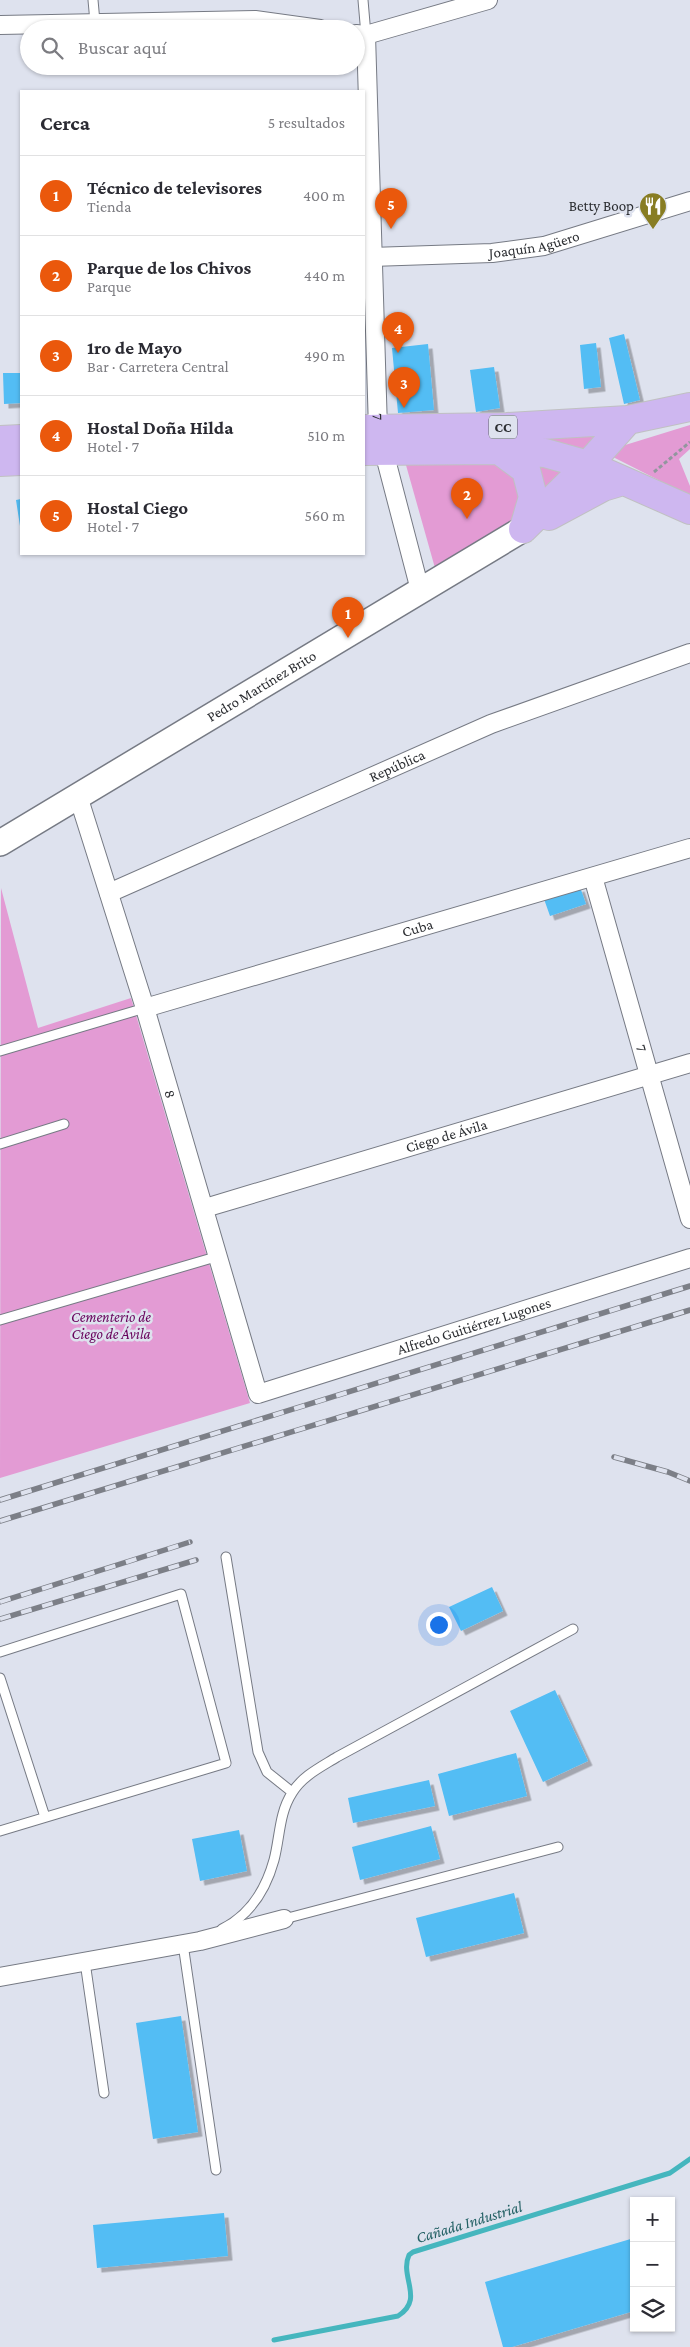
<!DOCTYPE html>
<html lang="es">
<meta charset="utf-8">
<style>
:root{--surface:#fff;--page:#f7f7f7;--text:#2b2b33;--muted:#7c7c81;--line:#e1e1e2;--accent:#ea580c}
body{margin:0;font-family:"Crimson Pro",serif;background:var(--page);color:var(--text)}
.controls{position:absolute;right:15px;bottom:15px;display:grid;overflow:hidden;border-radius:0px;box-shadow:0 1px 4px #0004}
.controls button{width:45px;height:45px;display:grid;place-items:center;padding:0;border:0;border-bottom:1px solid var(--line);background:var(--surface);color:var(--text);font:25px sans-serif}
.you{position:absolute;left:438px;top:1624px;width:18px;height:18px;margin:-12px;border:4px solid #fff;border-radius:50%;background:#1a73e8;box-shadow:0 0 0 8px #1a73e833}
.badge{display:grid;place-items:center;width:32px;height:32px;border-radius:50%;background:var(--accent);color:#fff;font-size:16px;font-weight:700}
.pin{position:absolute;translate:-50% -41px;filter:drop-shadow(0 1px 2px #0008)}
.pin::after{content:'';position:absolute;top:26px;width:18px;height:15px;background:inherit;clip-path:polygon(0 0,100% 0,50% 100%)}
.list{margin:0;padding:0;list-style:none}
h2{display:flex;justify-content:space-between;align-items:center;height:65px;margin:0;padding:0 20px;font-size:21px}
h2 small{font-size:16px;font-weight:400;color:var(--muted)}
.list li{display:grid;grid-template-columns:32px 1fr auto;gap:15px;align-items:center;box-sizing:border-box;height:80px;padding:0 20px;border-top:1px solid var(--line)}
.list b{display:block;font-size:19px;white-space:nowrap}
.list p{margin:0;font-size:16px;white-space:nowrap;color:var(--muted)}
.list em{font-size:16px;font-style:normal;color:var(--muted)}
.icon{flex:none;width:28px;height:28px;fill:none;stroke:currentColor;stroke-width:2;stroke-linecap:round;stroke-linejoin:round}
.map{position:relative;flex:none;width:690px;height:2347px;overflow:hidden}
.search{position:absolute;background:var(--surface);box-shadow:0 1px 4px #0004;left:20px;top:20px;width:345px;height:55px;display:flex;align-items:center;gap:12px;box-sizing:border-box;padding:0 18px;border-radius:28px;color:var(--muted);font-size:19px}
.panel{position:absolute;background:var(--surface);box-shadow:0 1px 4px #0004;left:20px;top:90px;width:345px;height:465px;border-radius:0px}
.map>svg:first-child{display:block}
.green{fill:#e39bd4}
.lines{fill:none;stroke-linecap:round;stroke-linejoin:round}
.stream{stroke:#45b6be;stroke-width:5}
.building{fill:#52bdf4;filter:url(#shadow)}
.lane-casing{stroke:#767a84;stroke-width:11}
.street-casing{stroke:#767a84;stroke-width:20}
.secondary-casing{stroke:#767a84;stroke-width:28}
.primary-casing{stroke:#c0c0c2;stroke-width:30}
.path{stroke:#92969e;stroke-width:3;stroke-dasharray:4 2.5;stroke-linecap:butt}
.lane{stroke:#fff;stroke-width:9}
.street{stroke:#fff;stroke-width:18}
.secondary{stroke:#fff;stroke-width:25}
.primary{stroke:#ceb7f0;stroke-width:28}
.rail-casing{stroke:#7c7f87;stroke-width:5.5}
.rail{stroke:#dee2ee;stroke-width:4;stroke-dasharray:11;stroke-linecap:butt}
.labels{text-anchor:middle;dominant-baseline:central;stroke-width:5;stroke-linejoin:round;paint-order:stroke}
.shield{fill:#dee2ee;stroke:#61646a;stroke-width:1}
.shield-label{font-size:14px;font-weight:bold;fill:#2c2e32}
.poi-label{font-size:15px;fill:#2c2e32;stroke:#dee2ee;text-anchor:end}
.street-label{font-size:15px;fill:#2c2e32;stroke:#dee2ee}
.park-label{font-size:15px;font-style:italic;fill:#68035c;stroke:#dee2ee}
.water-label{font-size:16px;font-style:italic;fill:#246165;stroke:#dee2ee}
</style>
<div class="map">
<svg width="690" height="2347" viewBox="0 0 690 2347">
<defs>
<filter id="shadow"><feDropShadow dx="4.5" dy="4.5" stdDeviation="0" flood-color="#0004"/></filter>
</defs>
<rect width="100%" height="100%" fill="#dee2ee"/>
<!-- green -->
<path class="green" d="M690,425V449L679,459L690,486V496L613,457L622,446Z
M594,435L598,437L586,450L581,451L512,438Z
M404,458L494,462L520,477V511L505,528L435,568Z
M525,459L567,468L544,495Z
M1,888L38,1028L131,998L250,1403L0,1478Z"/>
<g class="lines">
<!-- stream -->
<path class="stream" d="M274,2340L398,2316C425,2299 399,2277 409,2255L413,2252L670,2173L690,2159"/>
</g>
<!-- building -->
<path class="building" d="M624,334L640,400L624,404L609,338Z
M596,343L601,387L584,389L580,345Z
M428,344L434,410L398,413L392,348Z
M494,367L500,408L476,412L470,370Z
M3,373H21V403L4,404Z
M21,499V526H20L16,500Z
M580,887L586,904L550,916L544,899Z
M492,1587L503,1611L461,1631L449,1607Z
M555,1690L588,1761L543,1782L510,1711Z
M516,1753L527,1796L449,1816L438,1774Z
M429,1780L435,1806L353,1823L348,1798Z
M431,1826L440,1859L360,1880L352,1847Z
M239,1830L247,1871L200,1881L192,1839Z
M514,1893L524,1933L426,1957L416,1918Z
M181,2016L198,2132L153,2139L136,2023Z
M224,2213L228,2256L97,2268L93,2225Z
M634,2238V2311L512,2347H503L485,2282Z"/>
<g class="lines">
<!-- lane casing -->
<g class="lane-casing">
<path id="lane" d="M93,0L95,22
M363,0L366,35
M0,1051L145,1008
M0,1144L64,1124
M0,1320L219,1256
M226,1557L258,1752L267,1772L292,1792
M0,1652L181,1594L226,1763L0,1831
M0,1678L45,1817
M284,1919L558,1847
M222,1929C250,1915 266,1889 274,1860C280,1837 279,1813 292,1793C302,1776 321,1767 337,1757L573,1629
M183,1944L216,2170
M85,1962L104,2093"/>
</g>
<!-- street casing -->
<g class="street-casing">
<g id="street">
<path d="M0,25L255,20L320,29"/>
<path d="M356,34L366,35L488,0"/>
<path id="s1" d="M366,35L378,429L420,590"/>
<path id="s2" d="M371,257L492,253L544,246L690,201"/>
<path id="s3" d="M78,796L145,1008L258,1394L690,1258"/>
<path id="s4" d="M593,877L690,1219"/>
<path id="s5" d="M109,893L491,724L690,653"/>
<path id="s6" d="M145,1008L690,848"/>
<path id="s7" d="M205,1208L690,1063"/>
<path d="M0,1977L200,1941L284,1919"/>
</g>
</g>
<!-- secondary casing -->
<g class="secondary-casing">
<g id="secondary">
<path id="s8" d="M0,843L523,529"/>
</g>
</g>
<!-- primary casing -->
<g class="primary-casing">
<path id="primary" d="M364,429L507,427L628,420L690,407
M0,440L21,439
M499,450L526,470L533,497L524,528
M364,451L499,450L545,453L588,465L690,510
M0,462L21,461
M549,516L603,487L623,481
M523,529L588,465L628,420"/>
</g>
<!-- path -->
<path class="path" d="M654,472L690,442"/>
<!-- lane -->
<use href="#lane" class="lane"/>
<!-- street -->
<use href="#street" class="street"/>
<!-- secondary -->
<use href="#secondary" class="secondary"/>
<!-- primary -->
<use href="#primary" class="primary"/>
<!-- rail casing -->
<g class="rail-casing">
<path id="rail" d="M614,1457L668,1472L690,1481
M0,1500L690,1286
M0,1521L690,1310
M0,1602L190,1542
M0,1619L196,1560"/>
</g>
<!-- rail -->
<use href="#rail" class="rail"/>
</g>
<!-- icons -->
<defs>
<g id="restaurant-pin" transform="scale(1.4375)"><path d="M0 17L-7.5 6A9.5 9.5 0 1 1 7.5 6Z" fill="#887d23" stroke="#dee2ee"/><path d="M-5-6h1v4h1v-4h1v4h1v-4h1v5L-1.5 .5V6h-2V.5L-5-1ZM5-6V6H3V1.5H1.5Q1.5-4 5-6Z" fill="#fff"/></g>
</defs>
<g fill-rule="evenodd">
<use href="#restaurant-pin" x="653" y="206"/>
</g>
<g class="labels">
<!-- shield labels -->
<rect class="shield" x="489" y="415.5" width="28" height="23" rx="4"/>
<g class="shield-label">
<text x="503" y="427">CC</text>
</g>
<!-- poi labels -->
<g class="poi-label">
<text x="634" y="206">Betty Boop</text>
</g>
<!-- street labels -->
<g class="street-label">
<text stroke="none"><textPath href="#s2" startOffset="164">Joaquín Agüero</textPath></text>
<text stroke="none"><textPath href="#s1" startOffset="382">7</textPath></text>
<text stroke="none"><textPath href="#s8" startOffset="305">Pedro Martínez Brito</textPath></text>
<text stroke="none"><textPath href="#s5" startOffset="315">República</textPath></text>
<text stroke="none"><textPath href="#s6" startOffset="284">Cuba</textPath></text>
<text stroke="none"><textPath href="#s4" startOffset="178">7</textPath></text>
<text stroke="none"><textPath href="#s3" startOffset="312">8</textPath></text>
<text stroke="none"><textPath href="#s7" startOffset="252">Ciego de Ávila</textPath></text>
<text stroke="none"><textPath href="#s3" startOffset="851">Alfredo Guitiérrez Lugones</textPath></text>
</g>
<!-- park labels -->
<g class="park-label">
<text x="111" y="1317">Cementerio de<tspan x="111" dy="17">Ciego de Ávila</tspan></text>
</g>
<!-- water labels -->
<g class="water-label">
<text transform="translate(469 2222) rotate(-17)">Cañada Industrial</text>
</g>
</g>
</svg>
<div class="controls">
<button>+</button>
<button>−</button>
<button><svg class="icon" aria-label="layers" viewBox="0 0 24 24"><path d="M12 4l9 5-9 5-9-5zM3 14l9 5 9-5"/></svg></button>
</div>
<div class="you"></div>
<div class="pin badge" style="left:348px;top:638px">1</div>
<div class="pin badge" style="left:467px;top:519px">2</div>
<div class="pin badge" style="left:404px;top:408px">3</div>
<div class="pin badge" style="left:398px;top:353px">4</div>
<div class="pin badge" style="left:391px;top:229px">5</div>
<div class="search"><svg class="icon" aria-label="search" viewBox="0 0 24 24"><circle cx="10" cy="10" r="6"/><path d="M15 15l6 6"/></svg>Buscar aquí</div>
<section class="panel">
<h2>Cerca<small>5 resultados</small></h2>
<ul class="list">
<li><span class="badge">1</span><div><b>Técnico de televisores</b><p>Tienda</p></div><em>400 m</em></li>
<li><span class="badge">2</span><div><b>Parque de los Chivos</b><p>Parque</p></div><em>440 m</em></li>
<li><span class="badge">3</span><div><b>1ro de Mayo</b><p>Bar · Carretera Central</p></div><em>490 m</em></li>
<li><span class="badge">4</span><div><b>Hostal Doña Hilda</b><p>Hotel · 7</p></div><em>510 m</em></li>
<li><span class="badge">5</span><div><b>Hostal Ciego</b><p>Hotel · 7</p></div><em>560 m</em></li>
</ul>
</section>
</div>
